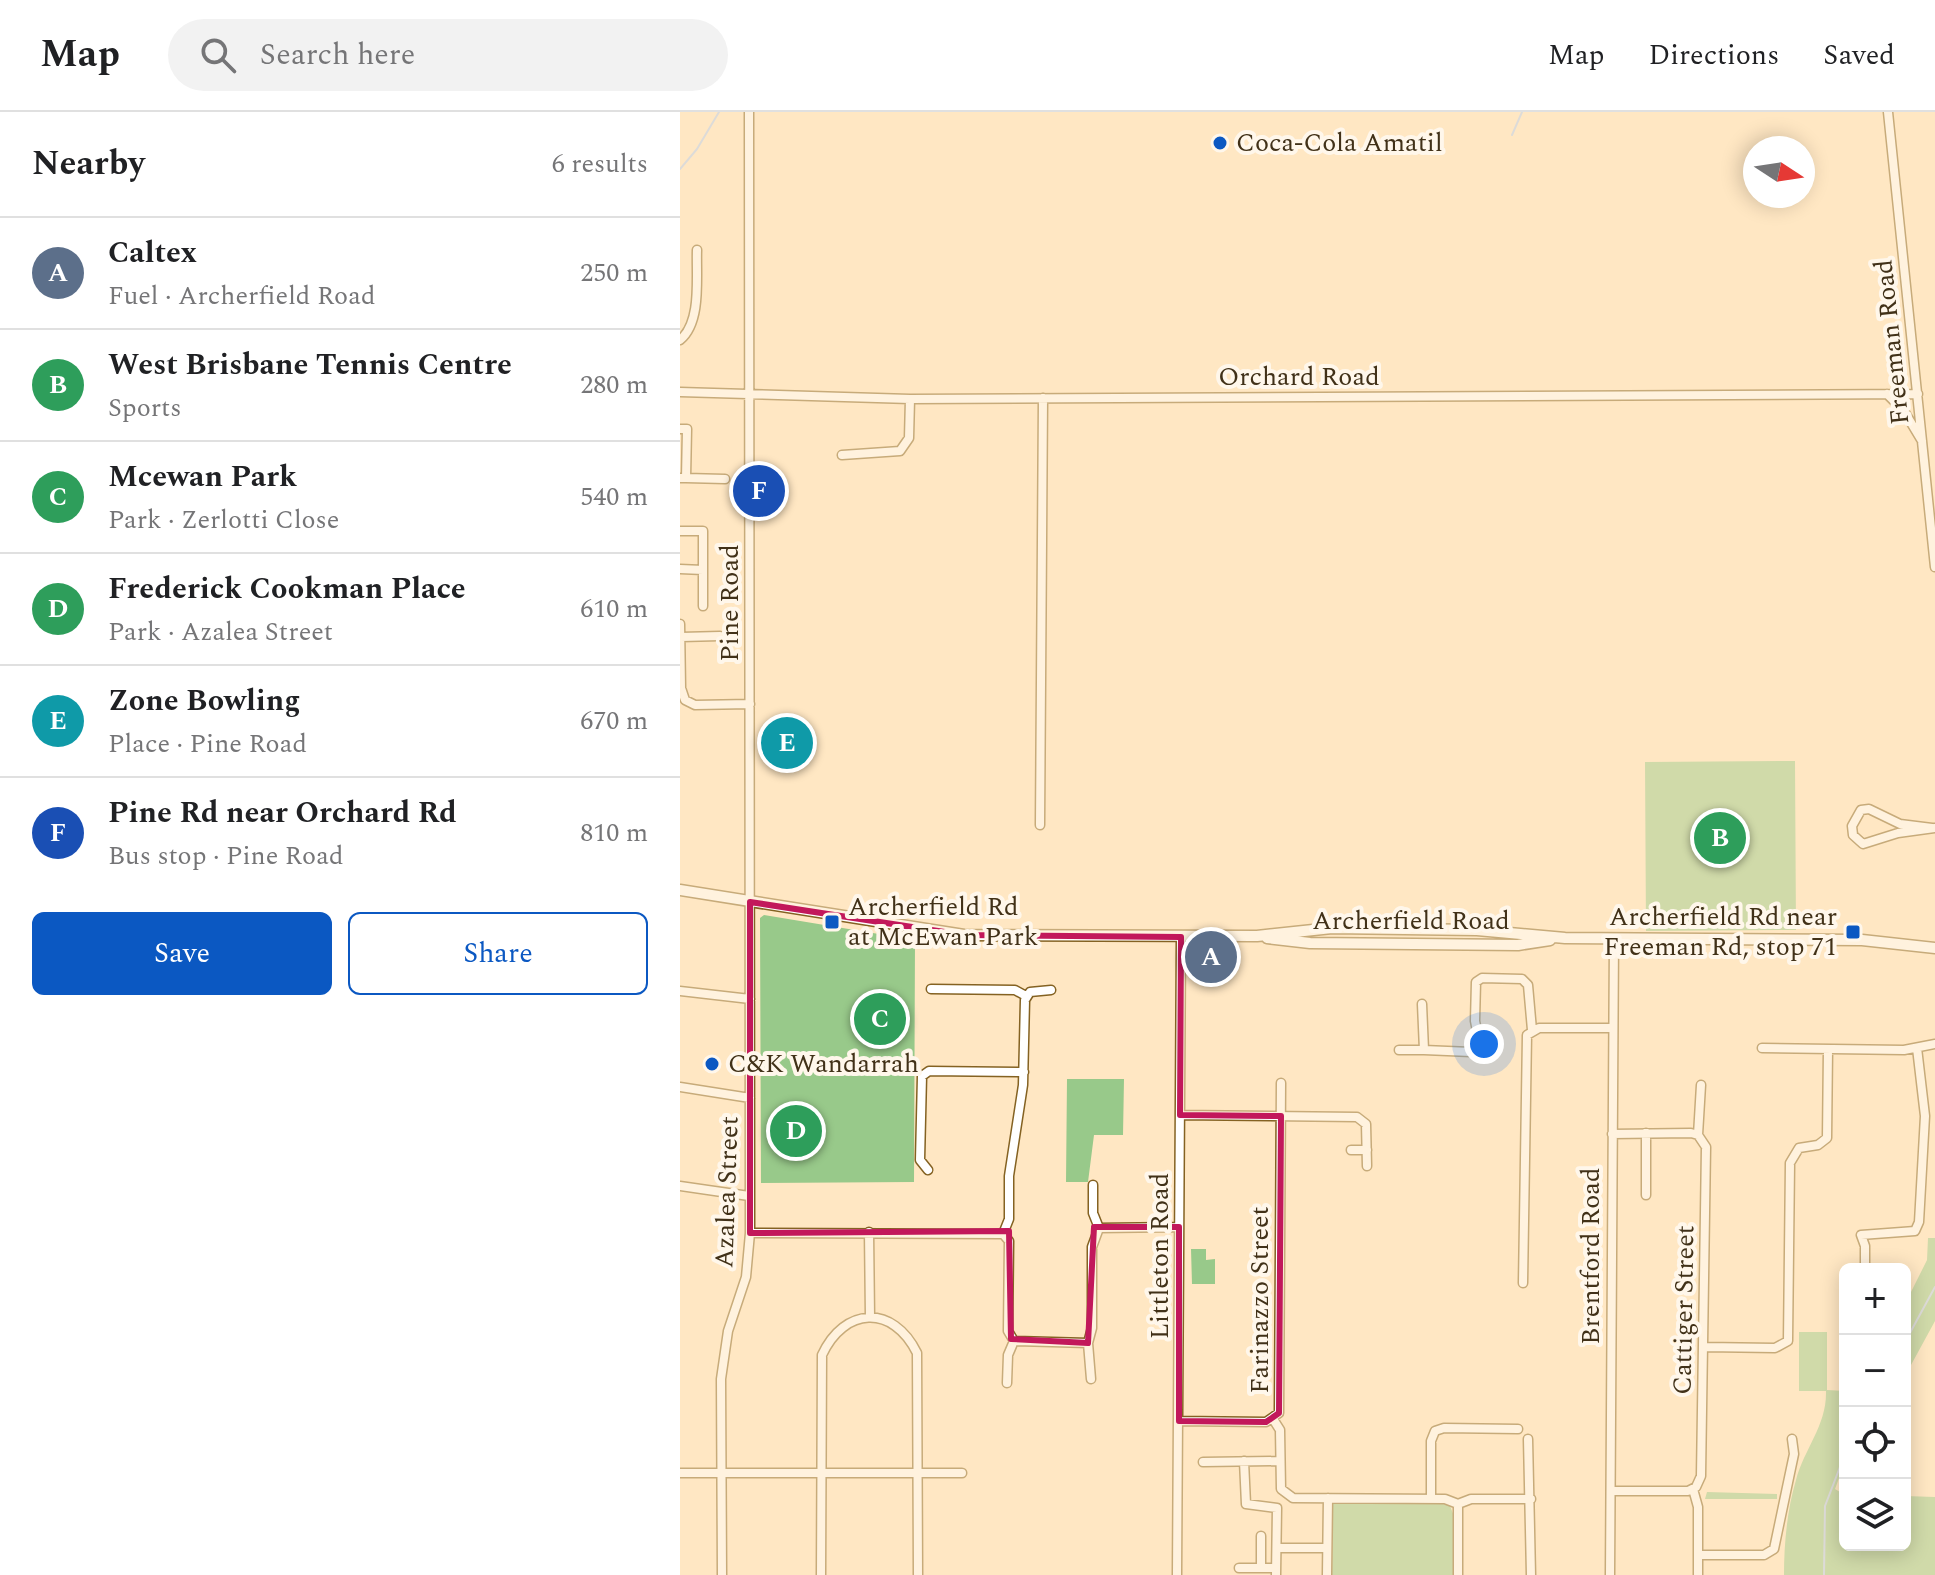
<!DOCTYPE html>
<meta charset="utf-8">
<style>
:root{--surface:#fff;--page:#f2f2f2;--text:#202124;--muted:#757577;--line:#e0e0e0;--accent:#0b58c2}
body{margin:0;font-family:Spectral,serif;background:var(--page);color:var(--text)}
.controls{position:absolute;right:24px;bottom:24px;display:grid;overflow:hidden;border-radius:12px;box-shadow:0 4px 20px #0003}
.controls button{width:72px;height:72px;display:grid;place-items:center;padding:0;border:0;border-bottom:2px solid var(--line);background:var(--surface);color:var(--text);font:40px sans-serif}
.compass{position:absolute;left:1063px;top:24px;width:72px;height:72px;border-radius:50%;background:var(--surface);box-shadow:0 4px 20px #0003;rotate:102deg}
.you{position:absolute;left:804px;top:932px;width:28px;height:28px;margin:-20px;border:6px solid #fff;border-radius:50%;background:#1a73e8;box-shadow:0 0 0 12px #1a73e833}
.badge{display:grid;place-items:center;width:52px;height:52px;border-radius:50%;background:var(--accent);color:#fff;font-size:26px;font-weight:700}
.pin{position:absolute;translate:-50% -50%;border:4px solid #fff;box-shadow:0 2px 8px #0006}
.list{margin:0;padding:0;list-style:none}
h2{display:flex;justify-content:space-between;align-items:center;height:104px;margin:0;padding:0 32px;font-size:34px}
h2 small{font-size:26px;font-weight:400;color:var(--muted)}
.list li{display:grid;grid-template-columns:52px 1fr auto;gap:24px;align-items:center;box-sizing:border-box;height:112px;padding:0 32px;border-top:2px solid var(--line)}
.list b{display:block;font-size:30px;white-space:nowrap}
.list p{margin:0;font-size:26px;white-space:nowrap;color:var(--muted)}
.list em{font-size:26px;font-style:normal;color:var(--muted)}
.actions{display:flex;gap:16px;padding:24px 32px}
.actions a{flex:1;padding:18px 0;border:2px solid var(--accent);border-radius:12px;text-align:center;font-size:28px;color:var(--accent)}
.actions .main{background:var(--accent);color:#fff}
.icon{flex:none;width:44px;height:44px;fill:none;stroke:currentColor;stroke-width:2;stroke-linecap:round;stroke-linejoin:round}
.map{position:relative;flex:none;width:1255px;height:1463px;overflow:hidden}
header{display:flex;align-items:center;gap:48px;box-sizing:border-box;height:112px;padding:0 40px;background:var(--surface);border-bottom:2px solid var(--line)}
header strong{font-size:38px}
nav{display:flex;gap:44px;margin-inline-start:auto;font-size:28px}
.search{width:560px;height:72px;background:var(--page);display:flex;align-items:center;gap:20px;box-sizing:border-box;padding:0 28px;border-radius:44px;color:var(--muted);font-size:30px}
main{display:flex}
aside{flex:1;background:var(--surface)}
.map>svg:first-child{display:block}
.green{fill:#98c98a}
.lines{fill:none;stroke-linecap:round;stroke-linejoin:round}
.stream{stroke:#b4cdf2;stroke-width:2}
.minor-casing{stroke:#846222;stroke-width:11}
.major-casing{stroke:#846222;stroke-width:13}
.minor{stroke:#fff;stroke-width:8}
.major{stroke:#fff;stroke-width:10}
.marked{fill:none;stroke:#c2185b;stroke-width:6;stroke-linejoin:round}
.poi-dot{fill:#0b58c2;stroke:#fff7eb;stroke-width:3}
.labels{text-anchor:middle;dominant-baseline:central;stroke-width:8;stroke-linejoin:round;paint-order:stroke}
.poi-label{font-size:26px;fill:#413118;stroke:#fff7eb;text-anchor:start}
.street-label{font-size:26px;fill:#413118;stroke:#fff7eb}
</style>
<header>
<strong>Map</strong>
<div class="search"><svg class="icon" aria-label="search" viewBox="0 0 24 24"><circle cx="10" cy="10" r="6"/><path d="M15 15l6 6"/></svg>Search here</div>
<nav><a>Map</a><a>Directions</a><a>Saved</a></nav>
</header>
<main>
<aside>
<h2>Nearby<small>6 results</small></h2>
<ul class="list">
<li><span class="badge" style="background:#5c6f8a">A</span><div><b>Caltex</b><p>Fuel · Archerfield Road</p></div><em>250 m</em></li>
<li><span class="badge" style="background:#2e9e5b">B</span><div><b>West Brisbane Tennis Centre</b><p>Sports</p></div><em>280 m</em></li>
<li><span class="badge" style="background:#2e9e5b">C</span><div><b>Mcewan Park</b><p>Park · Zerlotti Close</p></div><em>540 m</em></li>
<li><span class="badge" style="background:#2e9e5b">D</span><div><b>Frederick Cookman Place</b><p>Park · Azalea Street</p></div><em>610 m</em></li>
<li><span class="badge" style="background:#0f9aa8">E</span><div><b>Zone Bowling</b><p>Place · Pine Road</p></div><em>670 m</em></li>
<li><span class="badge" style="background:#1a4fb4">F</span><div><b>Pine Rd near Orchard Rd</b><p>Bus stop · Pine Road</p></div><em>810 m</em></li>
</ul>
<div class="actions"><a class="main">Save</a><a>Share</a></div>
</aside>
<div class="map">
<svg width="1255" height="1463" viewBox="0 0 1255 1463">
<rect width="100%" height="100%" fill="#ffe7c3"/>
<!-- green -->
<path class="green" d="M1115,649L1116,818L966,819L965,650Z
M84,803L235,828L234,1070L81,1071L80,806Z
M387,967H444L443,1023H414L408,1070H386Z
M1248,1126H1255V1209L1225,1264V1192L1247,1148Z
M511,1137H526V1148L535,1147V1172H512Z
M1119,1220H1147V1278L1165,1279V1350L1155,1377L1165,1383V1433H1225V1384L1255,1385V1463H1104C1104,1432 1107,1398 1116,1368C1124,1337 1147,1313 1146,1279H1119Z
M1027,1380L1097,1382V1387H1025Z
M760,1391L770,1394L774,1404V1463H652L653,1392Z"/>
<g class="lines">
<!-- stream -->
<path class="stream" d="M832,23L842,0
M0,57L17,37L39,0
M1225,1230L1255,1175
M1144,1463L1145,1394L1165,1342"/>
<!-- minor casing -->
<g class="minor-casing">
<path id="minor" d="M1208,0L1255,455
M0,228C22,210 16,165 17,138
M0,280L230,287L1238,282
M1207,282L1224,299L1242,329
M0,317H7L6,366H0
M162,343L220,339L229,326L230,287
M6,366L45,367
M0,419H23V458L0,457
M23,458V494
M0,512L1,576L5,588L15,593L70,592
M1,525L40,524
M360,713L363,286
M1252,716L1220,712L1189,697L1181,698L1172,714L1173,723L1183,732L1218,721L1255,716
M251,877L335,878L346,884
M0,879L70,887
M742,892L744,938L791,940L800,934L795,909L796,870L802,866L842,867L848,873L852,918
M1082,936L1224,938L1255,932
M719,938H744
M0,975L70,986
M500,1003L677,1005L686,1012L687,1054
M966,1021V1083
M1018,1023L1021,973
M671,1038H687
M248,1058L240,1048L242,964L249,959L344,960
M0,1074L69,1084
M419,1116L499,1115
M189,1120L190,1205
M70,1121L323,1122
M1185,1157V1134L1181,1123L1235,1119L1239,1110L1245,1004L1237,936
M843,1171L847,923L859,916H933
M334,1229L408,1231
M1025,1235L1095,1236L1108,1229L1110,1051L1119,1036L1138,1033L1147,1026L1148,937
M411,1267L408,1231L412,1216V1135L419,1116L413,1101V1073
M327,1271L328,1243L334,1229L328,1219L329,1129L323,1122L329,1107V1064L343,973L345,888L350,880L371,878
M593,1307L600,1318L601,1377L613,1386L765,1387L778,1392L791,1387H851
M499,1309L586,1310L599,1301L601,971
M848,1327L851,1463
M564,1349L566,1392L597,1396L596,1463
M523,1350L600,1349
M0,1361H282
M1013,1377L1018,1395V1463
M931,1379H1008L1016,1375L1021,1364L1026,1035L1018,1023L1011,1021L932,1022
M751,1386V1329L755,1319L764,1316L838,1317
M778,1392V1463
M597,1436H647
M1018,1443H1084L1094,1437L1114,1342L1112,1327
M559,1456H596
M581,1456V1424
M42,1463L41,1267L48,1219L66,1165L70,1121L69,0
M141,1463L142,1243C164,1195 213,1192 237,1241L238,1463
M497,1463L501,825
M647,1463L648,1386
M930,1463L934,826"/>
</g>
<!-- major casing -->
<g class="major-casing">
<path id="major" d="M0,778L284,823L577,824L652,816L797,818L885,826L1182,828L1255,836
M587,826L630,831L838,833L870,828"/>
</g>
<!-- minor -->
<use href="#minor" class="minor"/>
<!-- major -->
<use href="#major" class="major"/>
</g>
<!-- marked area -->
<path d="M0 0H1255V1463H0ZM70,790L284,823L501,825L500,1003L601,1004L599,1301L586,1310L499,1309V1115H414L408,1231L331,1227L329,1119L70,1121Z" fill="#ffe7c3" fill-opacity=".55" fill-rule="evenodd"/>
<path class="marked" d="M70,790L284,823L501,825L500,1003L601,1004L599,1301L586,1310L499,1309V1115H414L408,1231L331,1227L329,1119L70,1121Z"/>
<!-- markers -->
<g class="poi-dot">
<circle cx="540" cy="31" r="8"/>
<rect x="144" y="802" width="16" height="16" rx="4"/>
<rect x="1165" y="812" width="16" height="16" rx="4"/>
<circle cx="32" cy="952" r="8"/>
</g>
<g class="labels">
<!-- poi labels -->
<g class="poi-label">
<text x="556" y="31">Coca-Cola Amatil</text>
<text x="168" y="795">Archerfield Rd<tspan x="168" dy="30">at McEwan Park</tspan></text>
<text x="1157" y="805" text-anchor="end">Archerfield Rd near<tspan x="1157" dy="30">Freeman Rd, stop 71</tspan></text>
<text x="48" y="952">C&amp;K Wandarrah</text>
</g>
<!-- street labels -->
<g class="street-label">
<text transform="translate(1212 230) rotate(-96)">Freeman Road</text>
<text x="619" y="265">Orchard Road</text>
<text transform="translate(50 491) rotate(-90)">Pine Road</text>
<text x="731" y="809">Archerfield Road</text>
<text transform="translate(47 1080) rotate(-88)">Azalea Street</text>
<text transform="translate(480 1144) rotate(-90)">Littleton Road</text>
<text transform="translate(911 1144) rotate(-90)">Brentford Road</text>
<text transform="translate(580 1188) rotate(-90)">Farinazzo Street</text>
<text transform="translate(1004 1198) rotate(-89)">Cattiger Street</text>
</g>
</g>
</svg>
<div class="controls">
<button>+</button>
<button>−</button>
<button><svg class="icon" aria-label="locate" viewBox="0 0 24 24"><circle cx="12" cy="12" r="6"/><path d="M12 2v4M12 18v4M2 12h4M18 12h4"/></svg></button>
<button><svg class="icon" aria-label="layers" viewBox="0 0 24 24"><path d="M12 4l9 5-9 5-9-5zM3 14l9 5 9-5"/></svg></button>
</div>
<svg class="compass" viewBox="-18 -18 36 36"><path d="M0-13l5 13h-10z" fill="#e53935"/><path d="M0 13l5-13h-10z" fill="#757577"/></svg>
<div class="you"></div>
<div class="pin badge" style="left:531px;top:845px;background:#5c6f8a">A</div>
<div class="pin badge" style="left:1040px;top:726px;background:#2e9e5b">B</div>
<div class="pin badge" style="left:200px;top:907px;background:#2e9e5b">C</div>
<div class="pin badge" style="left:116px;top:1019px;background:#2e9e5b">D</div>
<div class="pin badge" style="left:107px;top:631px;background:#0f9aa8">E</div>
<div class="pin badge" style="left:79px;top:379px;background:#1a4fb4">F</div>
</div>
</main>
